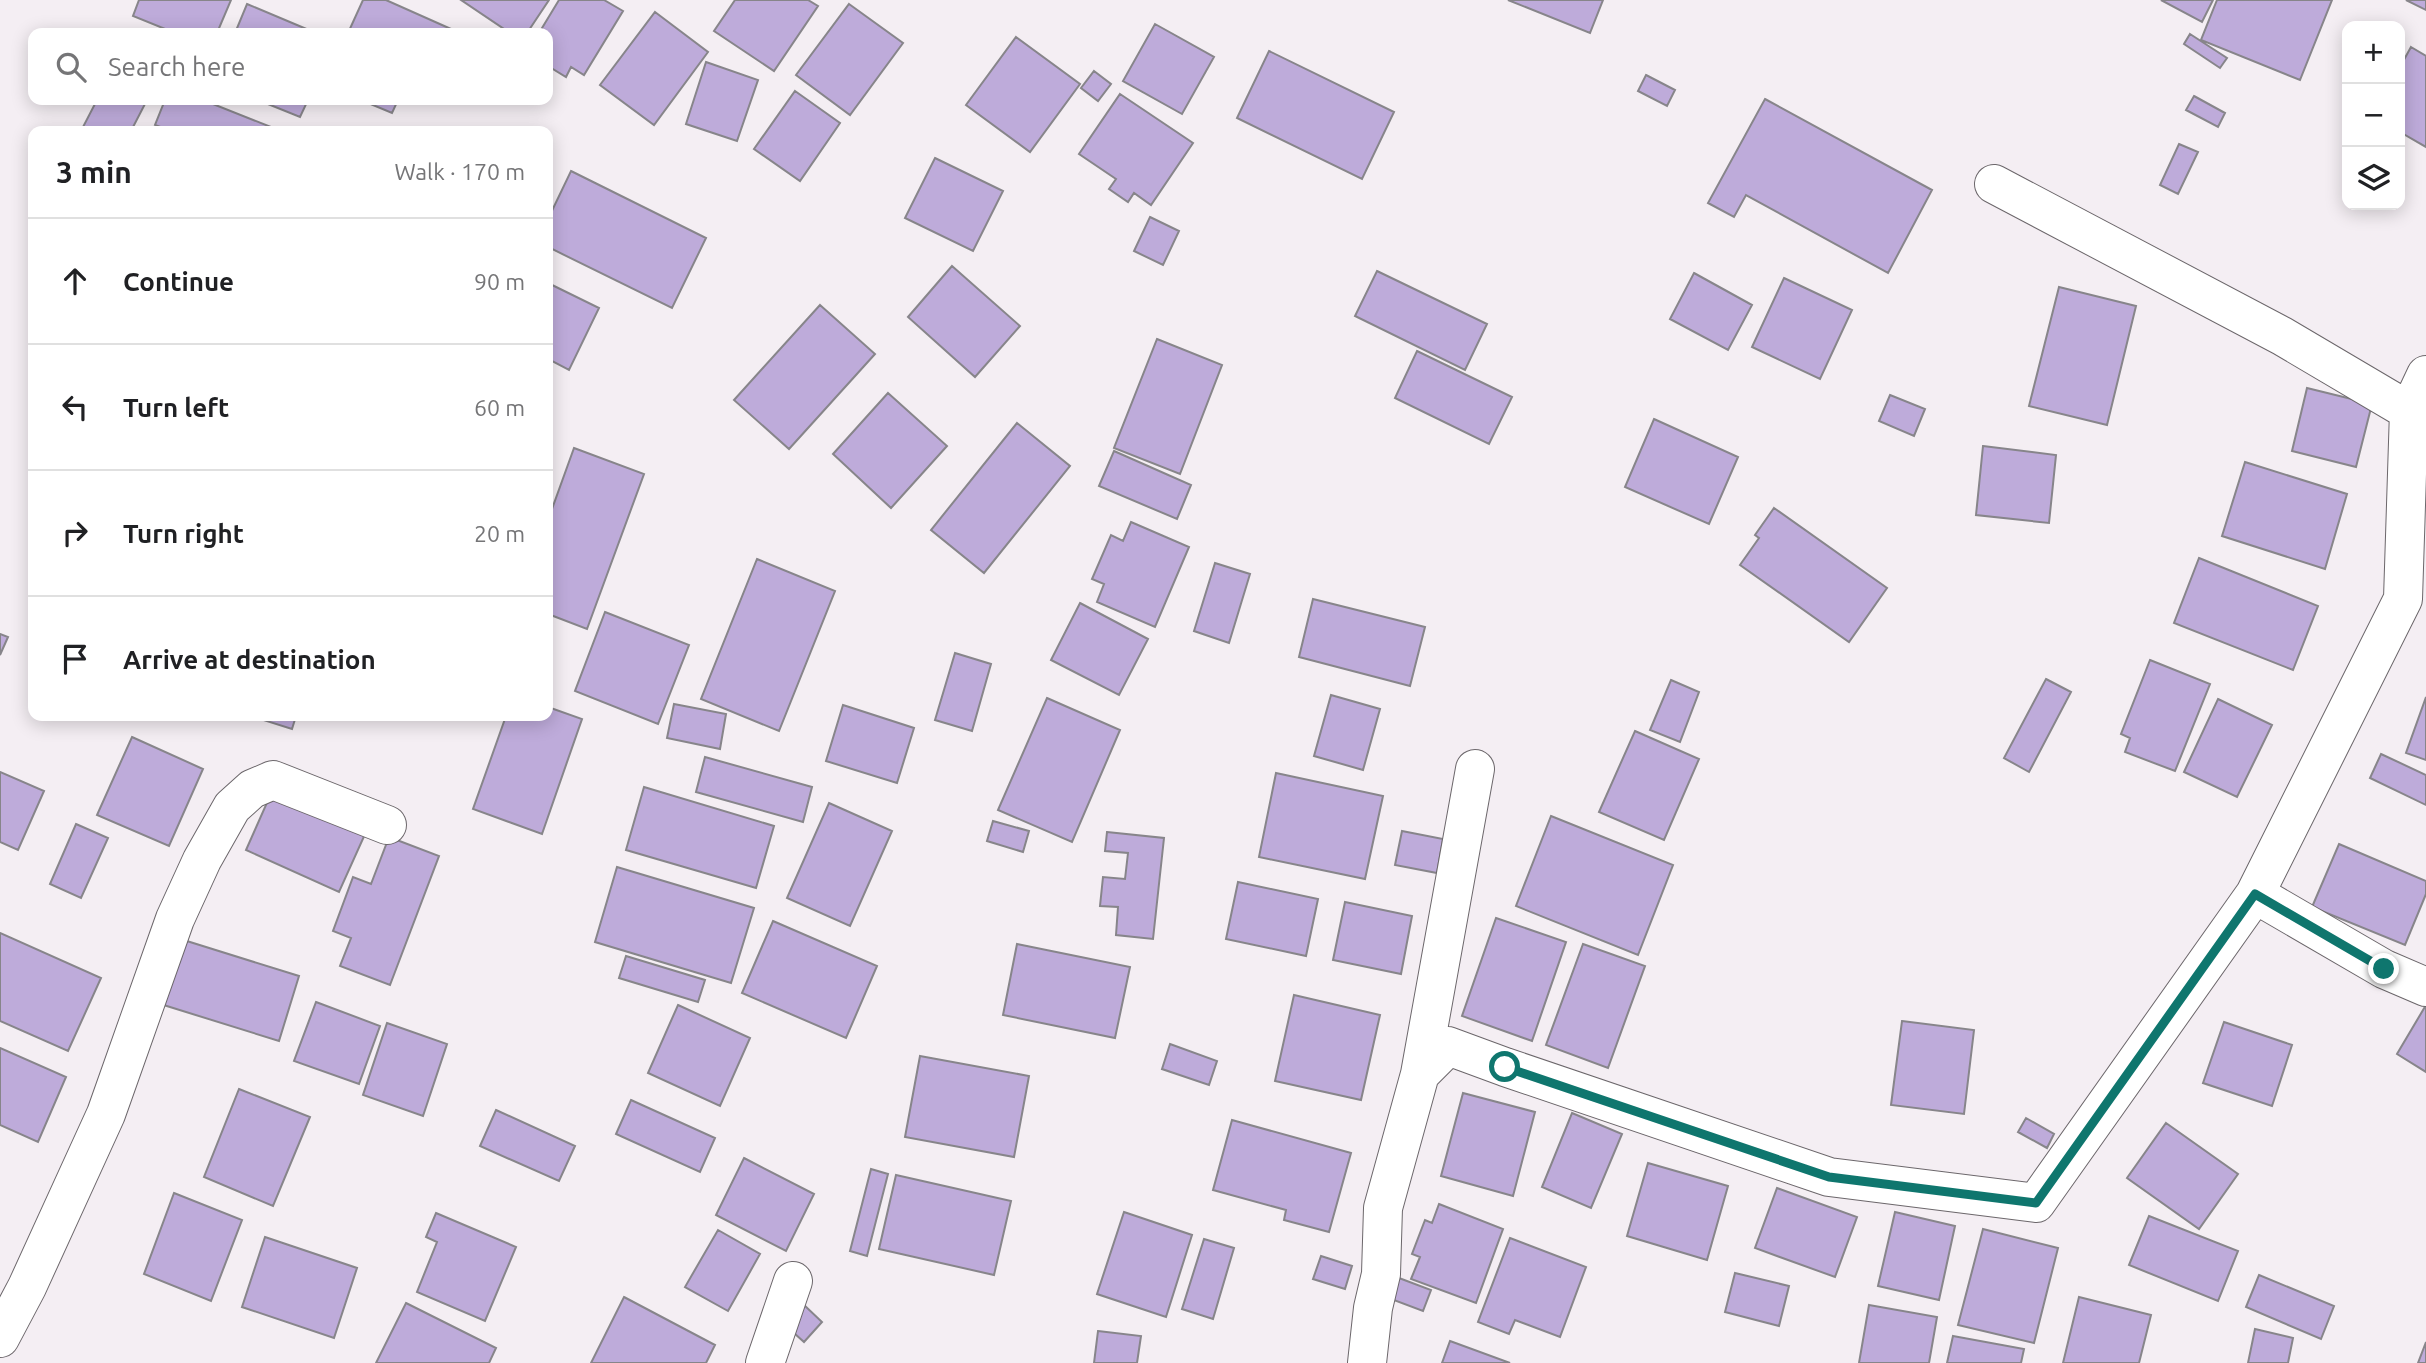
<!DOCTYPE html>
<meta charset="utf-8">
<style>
:root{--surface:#fff;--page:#f2f2f2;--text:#202124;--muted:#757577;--line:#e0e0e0}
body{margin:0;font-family:Ubuntu,sans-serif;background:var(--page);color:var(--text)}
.controls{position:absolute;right:21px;top:21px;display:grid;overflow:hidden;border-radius:14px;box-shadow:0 4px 18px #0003}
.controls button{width:63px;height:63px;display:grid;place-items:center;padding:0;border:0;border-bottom:2px solid var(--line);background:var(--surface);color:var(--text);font:35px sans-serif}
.stop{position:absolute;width:21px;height:21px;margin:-16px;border:5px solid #0f766e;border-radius:50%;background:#fff}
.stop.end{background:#0f766e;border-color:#fff;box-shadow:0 2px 7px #0008}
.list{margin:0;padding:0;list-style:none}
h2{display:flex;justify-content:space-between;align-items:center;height:91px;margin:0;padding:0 28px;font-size:30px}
h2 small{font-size:23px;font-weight:400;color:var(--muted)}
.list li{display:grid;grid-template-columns:46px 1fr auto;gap:21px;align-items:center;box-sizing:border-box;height:126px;padding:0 28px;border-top:2px solid var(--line)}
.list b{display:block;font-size:26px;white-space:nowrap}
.list em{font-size:23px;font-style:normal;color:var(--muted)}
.icon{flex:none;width:38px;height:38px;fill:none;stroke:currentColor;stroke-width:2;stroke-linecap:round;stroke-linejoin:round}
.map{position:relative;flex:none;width:2426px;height:1363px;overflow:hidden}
.search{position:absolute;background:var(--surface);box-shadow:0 4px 18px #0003;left:28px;top:28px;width:525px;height:77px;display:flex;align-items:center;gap:18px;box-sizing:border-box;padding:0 24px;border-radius:14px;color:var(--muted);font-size:26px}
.panel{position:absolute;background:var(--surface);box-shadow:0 4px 18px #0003;left:28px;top:126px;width:525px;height:595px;border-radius:14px}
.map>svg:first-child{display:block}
.building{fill:#beabda;stroke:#87858a;stroke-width:2}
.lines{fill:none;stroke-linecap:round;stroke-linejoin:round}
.street-casing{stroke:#6c676b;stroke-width:40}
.street{stroke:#fff;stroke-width:38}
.route{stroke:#0f766e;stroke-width:9}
</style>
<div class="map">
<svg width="2426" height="1363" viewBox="0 0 2426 1363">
<rect width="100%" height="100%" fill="#f4eef3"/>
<!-- building -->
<path class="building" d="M139,0H231L217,33H175L133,16Z
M363,0H386L460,33H348Z
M461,0H549L527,33H510Z
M559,0H604L623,11L584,75L571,67L566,77L548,66V33H539Z
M735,0H808L818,6L774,71L714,31Z
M1508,0H1603L1590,33Z
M2161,0H2213L2202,22Z
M2217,0H2332L2300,80L2201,40Z
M2406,0H2426V10Z
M247,4L316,33H235Z
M849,4L903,43L850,115L796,75Z
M655,12L708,52L654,125L600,85Z
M1155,24L1214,57L1182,114L1123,81Z
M2190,34L2227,58L2220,68L2184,44Z
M1016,37L1080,84L1030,152L966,105Z
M2411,47L2426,56V147L2400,132V67Z
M1269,51L1394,112L1362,179L1237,118Z
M706,62L758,80L737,141L686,124Z
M1094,71L1111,84L1098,101L1081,88Z
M1646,75L1675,90L1667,106L1638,91Z
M795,91L840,123L800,181L754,149Z
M1120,94L1193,143L1151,205L1134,193L1128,202L1109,189L1116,179L1079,154Z
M2194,96L2225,113L2218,127L2186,110Z
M1765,99L1932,190L1888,273L1746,195L1734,217L1708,203Z
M97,100H147L131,131H91L83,127Z
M165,100H203L281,131H171L155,125Z
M258,100H308L300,117Z
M361,100H398L392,113Z
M2179,144L2198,152L2178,194L2160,185Z
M935,158L1003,191L973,251L905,218Z
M571,171L706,238L672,308L548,247V219Z
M1150,217L1179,231L1163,265L1134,251Z
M952,266L1020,326L975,377L908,317Z
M1377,271L1487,324L1465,370L1355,316Z
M1694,273L1752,305L1728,350L1670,319Z
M1784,278L1852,310L1820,379L1752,347Z
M548,283L599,308L569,370L548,359Z
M2059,287L2136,306L2107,425L2029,406Z
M820,305L875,354L789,449L734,400Z
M1157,339L1222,365L1180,474L1114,448Z
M1417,351L1512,397L1489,444L1395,398Z
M2307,388L2372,404L2356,467L2292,451Z
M888,393L947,446L891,508L833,454Z
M1890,395L1925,409L1914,436L1879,421Z
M1654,419L1738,457L1709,524L1625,487Z
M1017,423L1070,466L984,573L931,530Z
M1983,446L2056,455L2049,523L1976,515Z
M574,448L644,474L587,629L548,614V520Z
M1114,451L1191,485L1177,519L1099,486Z
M2245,462L2347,494L2325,569L2222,536Z
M1774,508L1887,588L1849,642L1740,565L1759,538L1755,535Z
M1131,522L1189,547L1155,627L1097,602L1104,584L1092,579L1111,535L1123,541Z
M2199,558L2318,606L2293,670L2174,623Z
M757,559L835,591L779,731L701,699Z
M1215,563L1250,574L1229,643L1194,631Z
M1313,599L1425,627L1410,686L1299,657Z
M1080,603L1148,639L1119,695L1051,660Z
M605,612L689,645L658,724L575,691Z
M0,634L8,637L0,655Z
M955,653L991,664L972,731L935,720Z
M2150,660L2210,684L2175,771L2125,752L2130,738L2121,734Z
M2046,679L2071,692L2029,772L2004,758Z
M1671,680L1699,692L1680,742L1650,730Z
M1331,695L1380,709L1363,770L1314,756Z
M2426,697V760L2406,753Z
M1047,698L1120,730L1072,842L998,810Z
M2218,699L2272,725L2237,797L2184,772Z
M674,704L726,714L720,749L667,738Z
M843,705L914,728L897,783L826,761Z
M548,707L582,719L542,834L473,809L506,716H548Z
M251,716H296L292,729Z
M1635,731L1699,759L1664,840L1599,812Z
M132,737L203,769L169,846L97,815Z
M2381,754L2426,775V805L2370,778Z
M705,757L812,787L803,822L696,792Z
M0,772L44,791L18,850L0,842Z
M1276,773L1383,796L1365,879L1259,857Z
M644,787L774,826L756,888L626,850Z
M273,789L366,832L339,892L246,850Z
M829,803L892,831L850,926L787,898Z
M1551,816L1673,865L1638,955L1516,906Z
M993,821L1029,831L1023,852L987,841Z
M76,824L108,838L81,898L50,884Z
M1402,831L1443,839L1437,873L1395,865Z
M1107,832L1164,838L1153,939L1116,935L1118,907L1100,906L1103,877L1125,879L1128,853L1105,851Z
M389,837L439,856L390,985L340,966L351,938L333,931L353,877L371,884Z
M2339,844L2426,881V894L2405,945L2312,907Z
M617,867L754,908L731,983L595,942Z
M1238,882L1318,899L1306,956L1226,939Z
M1345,902L1412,916L1401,974L1333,960Z
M1496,918L1566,942L1532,1041L1462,1016Z
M773,921L877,966L846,1038L742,993Z
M0,933L101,978L68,1051L0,1021Z
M174,937L299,976L279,1041L154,1002Z
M1017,944L1130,967L1115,1038L1003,1015Z
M1583,944L1645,966L1608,1068L1546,1045Z
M626,956L705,980L698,1002L619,978Z
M1294,995L1380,1015L1361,1100L1275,1081Z
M316,1002L380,1026L359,1084L294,1061Z
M678,1005L750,1038L720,1106L648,1073Z
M2426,1005V1072L2397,1054Z
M1902,1021L1974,1030L1964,1114L1891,1105Z
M2224,1022L2292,1045L2272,1106L2203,1083Z
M387,1023L447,1044L423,1116L363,1095Z
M1170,1044L1217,1061L1209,1085L1162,1069Z
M0,1048L66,1077L38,1142L0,1125Z
M920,1056L1029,1076L1014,1157L905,1137Z
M239,1089L310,1117L273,1206L204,1177Z
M1463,1093L1535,1112L1513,1196L1441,1176Z
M631,1100L715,1138L700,1172L616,1134Z
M496,1110L575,1146L559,1181L480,1146Z
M1572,1113L1622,1134L1591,1208L1542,1187Z
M2026,1118L2054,1134L2047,1148L2018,1132Z
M1232,1120L1351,1153L1329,1232L1284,1220L1286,1210L1213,1190Z
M2166,1123L2238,1174L2199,1229L2127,1178Z
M744,1158L814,1194L786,1251L716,1215Z
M1648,1163L1728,1186L1707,1260L1627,1236Z
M871,1169L888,1174L867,1256L850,1251Z
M896,1175L1011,1201L994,1275L879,1249Z
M1777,1188L1857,1217L1835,1277L1755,1248Z
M174,1193L242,1220L211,1301L144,1274Z
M1439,1204L1503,1229L1476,1303L1411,1279L1420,1257L1412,1254L1425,1220L1432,1223Z
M1124,1212L1192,1235L1166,1317L1097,1294Z
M1895,1212L1955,1226L1939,1300L1878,1286Z
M436,1213L516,1247L485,1321L417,1292L437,1242L426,1237Z
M2149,1216L2238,1251L2218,1301L2129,1265Z
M1983,1229L2058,1248L2034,1343L1958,1325Z
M718,1230L760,1254L728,1311L685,1287Z
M265,1237L357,1268L334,1338L242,1307Z
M1510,1238L1586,1267L1560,1337L1515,1320L1509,1334L1478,1322Z
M1204,1239L1234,1248L1213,1319L1182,1309Z
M1321,1256L1352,1266L1345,1289L1313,1279Z
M1735,1273L1789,1286L1779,1326L1725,1312Z
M2259,1275L2334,1306L2321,1339L2246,1307Z
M1399,1278L1431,1290L1423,1311L1391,1299Z
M624,1297L715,1345L706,1363H591Z
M2079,1297L2151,1315L2139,1363H2063Z
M406,1303L496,1348L489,1363H376Z
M803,1304L822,1322L804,1342L784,1324Z
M1869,1305L1937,1317L1929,1363H1859Z
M2255,1329L2293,1338L2288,1363H2248Z
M1098,1331L1141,1336L1137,1363H1094Z
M1953,1336L2024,1349L2021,1363H1947Z
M1450,1341L1510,1363H1442Z
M2426,1342V1363H2418Z"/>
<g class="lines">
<!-- street casing -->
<g class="street-casing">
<path id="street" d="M1994,184L2282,336L2409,411
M2426,375L2409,411L2403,599L2255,894L2384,969L2426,987
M1420,1074L1475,769
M0,1338L27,1287L106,1114L175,919L202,860L232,807L252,789L273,780L387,825
M765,1363L793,1281
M1367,1363L1373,1308L1381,1274L1383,1208L1420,1074L1448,1046L1505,1067L1829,1177L2036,1203L2255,894"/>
</g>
<!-- street -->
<use href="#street" class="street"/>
</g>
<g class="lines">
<!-- route -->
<path class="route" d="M1505,1067L1829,1177L2036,1203L2255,894L2384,969"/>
</g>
</svg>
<div class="controls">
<button>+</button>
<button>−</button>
<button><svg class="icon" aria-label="layers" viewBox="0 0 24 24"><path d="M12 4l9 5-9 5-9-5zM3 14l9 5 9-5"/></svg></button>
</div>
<div class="stop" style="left:1505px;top:1067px"></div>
<div class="stop end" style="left:2384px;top:969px"></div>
<div class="search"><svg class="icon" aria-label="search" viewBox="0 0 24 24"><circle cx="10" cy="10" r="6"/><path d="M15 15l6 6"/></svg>Search here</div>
<section class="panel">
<h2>3 min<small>Walk · 170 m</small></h2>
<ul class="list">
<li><svg class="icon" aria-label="ahead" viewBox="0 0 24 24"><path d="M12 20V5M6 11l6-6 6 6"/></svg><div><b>Continue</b></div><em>90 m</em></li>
<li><svg class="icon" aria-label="left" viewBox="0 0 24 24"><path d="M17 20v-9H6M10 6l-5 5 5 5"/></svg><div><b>Turn left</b></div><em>60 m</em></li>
<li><svg class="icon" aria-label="right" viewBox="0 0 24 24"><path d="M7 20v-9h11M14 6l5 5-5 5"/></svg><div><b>Turn right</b></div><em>20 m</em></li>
<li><svg class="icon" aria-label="arrive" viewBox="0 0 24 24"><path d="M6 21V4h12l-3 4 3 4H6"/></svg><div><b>Arrive at destination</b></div></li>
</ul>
</section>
</div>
